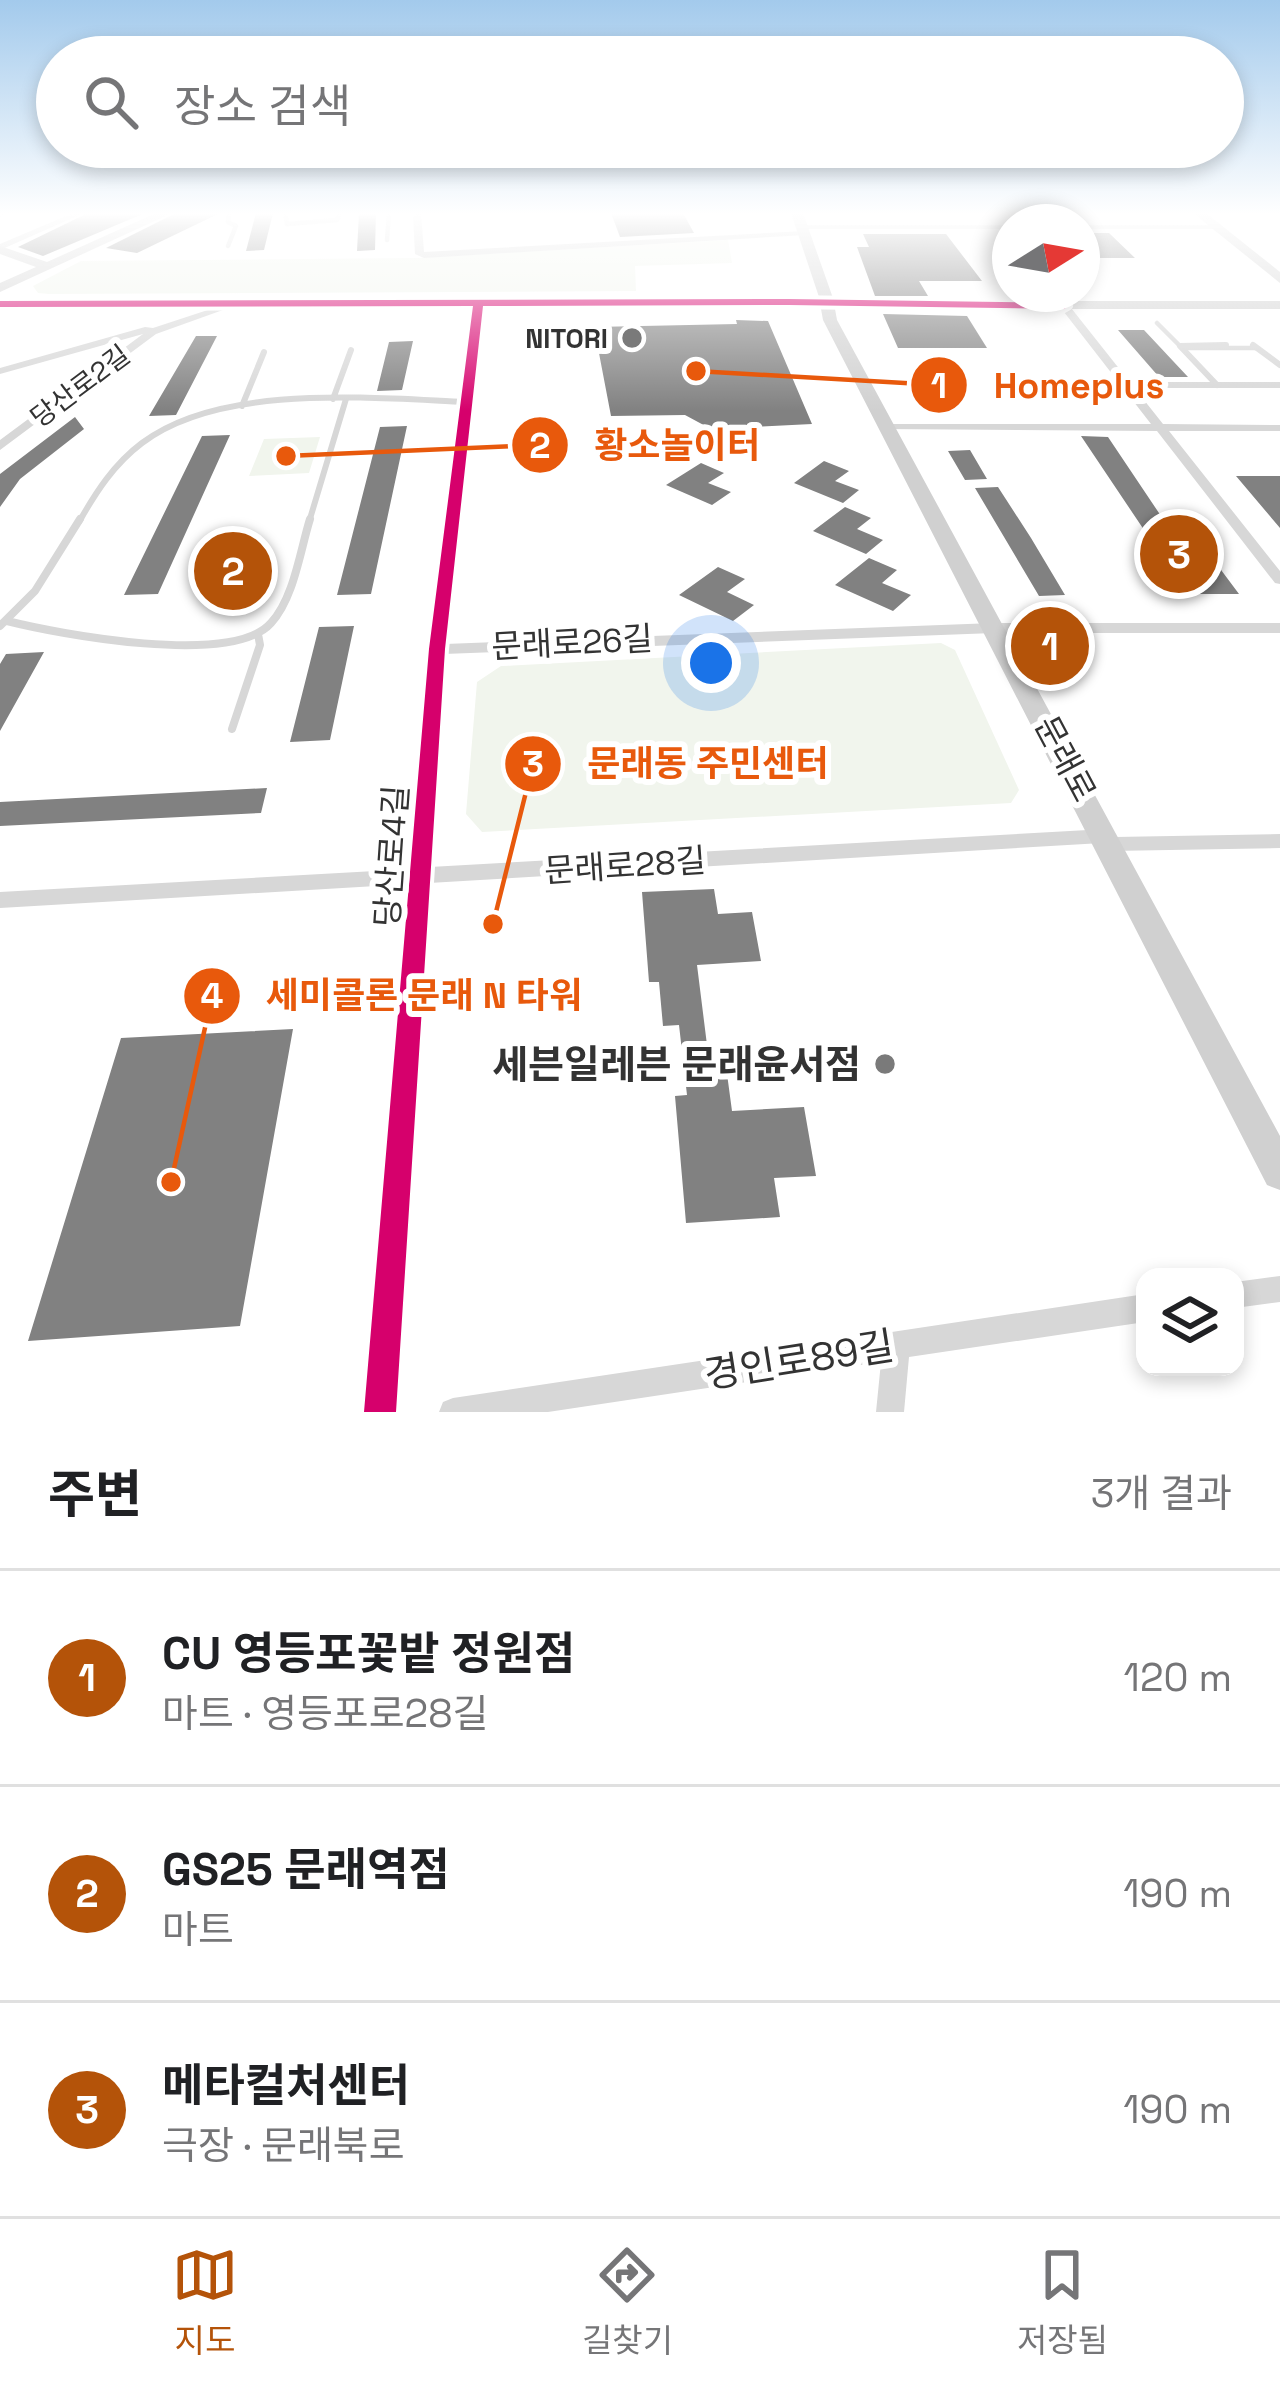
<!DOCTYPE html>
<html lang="ko">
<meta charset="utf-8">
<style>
:root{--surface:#fff;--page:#f6f6f6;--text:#202124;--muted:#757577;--line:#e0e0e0;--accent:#b45309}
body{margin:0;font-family:"Space Grotesk","Noto Sans KR",sans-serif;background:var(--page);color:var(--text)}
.controls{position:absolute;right:36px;bottom:36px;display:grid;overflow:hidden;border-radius:24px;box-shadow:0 6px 18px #0003}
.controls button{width:108px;height:108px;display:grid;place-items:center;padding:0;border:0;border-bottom:3px solid var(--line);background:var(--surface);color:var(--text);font:60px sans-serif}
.compass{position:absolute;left:992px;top:204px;width:108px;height:108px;border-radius:50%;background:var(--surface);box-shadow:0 6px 18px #0003;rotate:79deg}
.you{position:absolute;left:711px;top:663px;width:42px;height:42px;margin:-30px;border:9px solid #fff;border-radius:50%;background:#1a73e8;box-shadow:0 0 0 18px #1a73e833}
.badge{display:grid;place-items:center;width:78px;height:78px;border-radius:50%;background:var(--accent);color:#fff;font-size:39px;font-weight:700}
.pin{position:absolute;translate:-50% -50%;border:6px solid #fff;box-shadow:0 3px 12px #0006}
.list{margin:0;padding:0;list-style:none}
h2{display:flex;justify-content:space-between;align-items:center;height:156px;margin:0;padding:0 48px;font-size:51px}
h2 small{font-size:39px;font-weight:400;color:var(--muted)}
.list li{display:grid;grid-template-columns:78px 1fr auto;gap:36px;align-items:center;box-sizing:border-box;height:216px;padding:0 48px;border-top:3px solid var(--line)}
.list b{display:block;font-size:45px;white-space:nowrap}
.list p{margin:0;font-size:39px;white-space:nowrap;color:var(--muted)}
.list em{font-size:39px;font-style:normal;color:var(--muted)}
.icon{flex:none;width:66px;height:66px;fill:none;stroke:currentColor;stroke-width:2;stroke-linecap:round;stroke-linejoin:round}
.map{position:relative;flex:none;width:1280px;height:1412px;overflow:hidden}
.search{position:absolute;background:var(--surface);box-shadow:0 6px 18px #0003;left:36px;right:36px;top:36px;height:132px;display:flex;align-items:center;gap:30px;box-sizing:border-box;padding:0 42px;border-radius:66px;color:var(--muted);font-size:45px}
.sheet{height:804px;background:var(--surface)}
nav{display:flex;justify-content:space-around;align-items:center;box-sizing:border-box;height:168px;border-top:3px solid var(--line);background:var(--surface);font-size:33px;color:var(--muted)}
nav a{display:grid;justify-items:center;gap:6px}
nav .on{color:var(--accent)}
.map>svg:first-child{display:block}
.green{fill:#f1f5ed}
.building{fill:#818181}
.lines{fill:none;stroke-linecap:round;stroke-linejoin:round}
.lane-far2{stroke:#d7d7d7;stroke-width:4.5}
.lane-far1{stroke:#d7d7d7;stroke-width:6}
.lane{stroke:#d7d7d7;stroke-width:8}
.street{fill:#d7d7d7;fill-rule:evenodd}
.secondary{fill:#d0d0d0;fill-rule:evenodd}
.cycleway-casing{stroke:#fff;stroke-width:8}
.cycleway{fill:#d6006c;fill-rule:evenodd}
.poi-dot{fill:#7a7a7a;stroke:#fff;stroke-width:4.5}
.labels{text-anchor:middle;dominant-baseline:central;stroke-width:12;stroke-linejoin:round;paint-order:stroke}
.far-poi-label{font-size:27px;font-weight:bold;fill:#333;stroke:#fff;text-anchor:end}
.far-street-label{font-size:27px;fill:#333;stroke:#fff}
.street-label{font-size:33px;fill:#333;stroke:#fff}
.near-poi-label{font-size:39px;font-weight:bold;fill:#333;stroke:#fff;text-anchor:end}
.near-street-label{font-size:39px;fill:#333;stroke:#fff}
.leader{fill:none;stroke:#e8590c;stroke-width:4.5}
.callout-dot{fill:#e8590c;stroke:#fff;stroke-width:4.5}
.mark-label{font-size:36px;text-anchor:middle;font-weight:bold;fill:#fff}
.callout-label{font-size:36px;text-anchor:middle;font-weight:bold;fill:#e8590c;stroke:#fff;stroke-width:12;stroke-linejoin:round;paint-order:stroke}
</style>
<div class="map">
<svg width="1280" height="1412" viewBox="0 0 1280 1412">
<rect width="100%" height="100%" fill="#fff"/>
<!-- green -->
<path class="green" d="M728,240L732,263L635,266L636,291L49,294L38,293L33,286L81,261L418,258Z
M320,437L309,473L249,476L264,439Z
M941,643L955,650L1019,790L1011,803L482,832L466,814L477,682L501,666Z"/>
<!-- building -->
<path class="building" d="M88,213H145L43,256L18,247Z
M176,213H220L137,253L106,248Z
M256,213H273L264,250L246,251Z
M359,213H376L375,250L357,251Z
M611,213H683L694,233L620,237Z
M1082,233H1109L1135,258H1082Z
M863,234H946L982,281H919L928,296H875L857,247H869Z
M883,314L967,316L987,348H898Z
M736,320L768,321L812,424L711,429L685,415L611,416L594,327L737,324Z
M1118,330H1144L1188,377H1159Z
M196,336H217L176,415L149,416Z
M413,341L402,390L377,391L389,342Z
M75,417L84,429L20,479L0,507V474Z
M407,426L371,594L337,595L380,427Z
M230,435L158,594L124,595L202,436Z
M1081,436L1108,437L1163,519H1183L1239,594H1187Z
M970,450L987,479L965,480L948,451Z
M824,461L849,471L835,481L859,490L843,503L794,483Z
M701,463L724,473L708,483L731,492L712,505L666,485Z
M1236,476H1280V528Z
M998,487L1031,538L1065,595L1039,596L975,488Z
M845,507L871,518L857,529L883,540L866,554L813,531Z
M869,558L897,570L882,583L911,595L893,611L835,585Z
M718,567L745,579L727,592L754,605L733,621L679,595Z
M354,626L330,740L290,742L319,627Z
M44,652L0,731V664L6,654Z
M267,788L261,813L0,826V802Z
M714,889L718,914L752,912L761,961L697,965L707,1045L723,1044L732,1111L804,1107L816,1176L774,1178L780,1217L686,1223L675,1096L687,1095L679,1025L663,1026L659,982H649L642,892Z
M293,1029L240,1326L28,1341L121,1038Z"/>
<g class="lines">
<!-- lane-far2 -->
<path class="lane-far2" d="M285,213L287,224L337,220L340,213
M387,240L389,213
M228,246L236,226L228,222L229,213
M1157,323L1180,346
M1182,348H1257"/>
<!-- lane-far1 -->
<path class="lane-far1" d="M1253,345L1280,365
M1127,385H1280
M1217,385L1180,346L1226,345
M333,399L351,350
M242,406L264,352
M79,522C96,492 114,464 142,443C221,383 372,398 466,402
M309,522L346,399"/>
<!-- lane -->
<path class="lane" d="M7,621C59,634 232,667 271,623C294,598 300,551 310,519
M0,626L35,591L80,519
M232,729L260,645L258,634"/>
<!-- street -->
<path class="street" d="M0,213H8L0,217Z
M73,213H84L0,250V244Z
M413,213H421L424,252L805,231L809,233L805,235L424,258L415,254Z
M802,225H1010V229H799Z
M1082,225H1216L1220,227L1216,229H1082Z
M1050,294H1060L1163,424L1280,425V431H1169L1280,571V584L1275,583L1157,431L882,429L880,427L886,424H1151Z
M226,304L234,306L156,334L0,450V440L143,334L0,374V368L145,327L153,328Z
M475,304L483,306L445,644L994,623H1280V633H994L444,654L430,867L1106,829L1113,831L1115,837L1280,834V848L1111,851L1104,849L1102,843L429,883L394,1412H366L410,884L0,908V892L411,869L429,649Z
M1280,1276V1302L1235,1308V1282Z
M1145,1294V1322L909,1357L904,1412H876L881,1362L548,1412H439L443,1402L453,1398Z"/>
<!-- secondary -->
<path class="secondary" d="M156,213H172L0,292V283L36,267L0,254V246L47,262Z
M791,213H803L834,301H1280V309H835L837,320L1280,1136V1190L1267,1185L823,320L821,309L0,308V300H820Z
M1193,213H1206L1280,272V283Z"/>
<!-- cycleway casing -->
<g class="cycleway-casing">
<path id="cycleway" d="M789,299L1064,303L1069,306L1064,309L789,305L483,306L445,649L396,1412H364L429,649L473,306L0,307V301Z"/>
</g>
<!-- cycleway -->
<use href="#cycleway" class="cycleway"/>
</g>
<!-- sky -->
<linearGradient id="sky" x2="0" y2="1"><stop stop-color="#a3caec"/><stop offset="0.52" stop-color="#fff"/><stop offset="1" stop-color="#fff" stop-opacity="0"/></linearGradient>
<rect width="1280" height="411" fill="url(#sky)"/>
<!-- markers -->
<g class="poi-dot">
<circle cx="632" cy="338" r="12"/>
<circle cx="885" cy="1064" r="12"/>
</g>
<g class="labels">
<!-- far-poi labels -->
<g class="far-poi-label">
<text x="608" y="338">NITORI</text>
</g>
<!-- far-street labels -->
<g class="far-street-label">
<text transform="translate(80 386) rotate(-37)">당산로2길</text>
</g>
<!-- street labels -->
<g class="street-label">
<text transform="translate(572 643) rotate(-3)">문래로26길</text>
<text transform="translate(1065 759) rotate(62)">문래로</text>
<text transform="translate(392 856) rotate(-86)">당산로4길</text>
<text transform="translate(625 866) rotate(-4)">문래로28길</text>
</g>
<!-- near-poi labels -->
<g class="near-poi-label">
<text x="861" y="1064">세븐일레븐 문래윤서점</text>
</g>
<!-- near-street labels -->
<g class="near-street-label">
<text transform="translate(799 1360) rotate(-9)">경인로89길</text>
</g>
</g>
<!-- callouts -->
<path class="leader" d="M696 371L939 385M286 456L540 445M493 924L533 764M171 1182L212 996"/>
<g class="callout-dot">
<circle cx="696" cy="371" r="12"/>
<circle cx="286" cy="456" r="12"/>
<circle cx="493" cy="924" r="12"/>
<circle cx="171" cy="1182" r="12"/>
<circle cx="939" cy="385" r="30"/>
<circle cx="540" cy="445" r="30"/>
<circle cx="533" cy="764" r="30"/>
<circle cx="212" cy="996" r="30"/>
</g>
<g class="mark-label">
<text x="939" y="398">1</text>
<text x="540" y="458">2</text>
<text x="533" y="776">3</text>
<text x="212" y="1008">4</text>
</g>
<g class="callout-label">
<text x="1079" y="398">Homeplus</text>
<text x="677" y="458">황소놀이터</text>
<text x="708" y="776">문래동 주민센터</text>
<text x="424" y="1008">세미콜론 문래 N 타워</text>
</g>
</svg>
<div class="controls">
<button><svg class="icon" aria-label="layers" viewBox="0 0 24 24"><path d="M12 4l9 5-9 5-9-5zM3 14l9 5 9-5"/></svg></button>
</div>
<svg class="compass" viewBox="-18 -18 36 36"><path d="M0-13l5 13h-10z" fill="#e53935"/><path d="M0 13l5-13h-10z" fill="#757577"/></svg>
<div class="you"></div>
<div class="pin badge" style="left:1050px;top:646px">1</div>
<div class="pin badge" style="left:233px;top:571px">2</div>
<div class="pin badge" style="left:1179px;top:554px">3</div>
<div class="search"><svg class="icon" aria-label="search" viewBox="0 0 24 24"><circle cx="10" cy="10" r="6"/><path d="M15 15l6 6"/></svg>장소 검색</div>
</div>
<section class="sheet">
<h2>주변<small>3개 결과</small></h2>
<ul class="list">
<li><span class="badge">1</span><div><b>CU 영등포꽃밭 정원점</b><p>마트 · 영등포로28길</p></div><em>120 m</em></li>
<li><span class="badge">2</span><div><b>GS25 문래역점</b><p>마트</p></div><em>190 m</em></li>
<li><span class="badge">3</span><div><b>메타컬처센터</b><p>극장 · 문래북로</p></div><em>190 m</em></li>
</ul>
</section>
<nav>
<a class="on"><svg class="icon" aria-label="map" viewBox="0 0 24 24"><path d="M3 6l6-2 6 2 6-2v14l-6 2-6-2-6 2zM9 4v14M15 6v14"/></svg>지도</a>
<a><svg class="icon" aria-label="directions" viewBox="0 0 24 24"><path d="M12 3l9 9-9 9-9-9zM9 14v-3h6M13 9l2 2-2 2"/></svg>길찾기</a>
<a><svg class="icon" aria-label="saved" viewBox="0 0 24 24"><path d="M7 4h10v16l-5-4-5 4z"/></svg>저장됨</a>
</nav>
